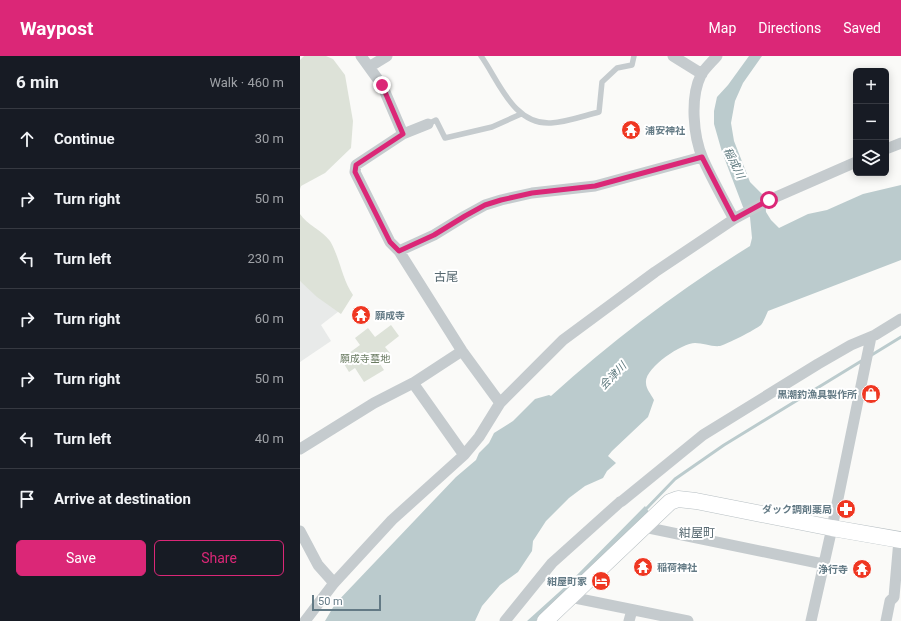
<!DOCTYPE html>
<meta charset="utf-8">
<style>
:root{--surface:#171b24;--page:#242831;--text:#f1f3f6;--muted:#9ea1a6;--line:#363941;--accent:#db2777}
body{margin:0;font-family:Roboto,"Noto Sans JP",sans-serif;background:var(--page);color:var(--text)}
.controls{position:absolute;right:12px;top:12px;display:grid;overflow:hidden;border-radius:6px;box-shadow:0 2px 10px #0003}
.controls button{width:36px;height:36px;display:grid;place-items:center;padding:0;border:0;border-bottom:1px solid var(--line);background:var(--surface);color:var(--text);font:20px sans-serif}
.scale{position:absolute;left:12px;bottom:10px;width:69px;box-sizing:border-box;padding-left:4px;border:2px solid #637a85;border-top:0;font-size:11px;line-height:14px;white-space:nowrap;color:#637a85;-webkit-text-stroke:3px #fff;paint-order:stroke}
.stop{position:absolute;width:12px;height:12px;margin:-9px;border:3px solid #db2777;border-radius:50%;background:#fff}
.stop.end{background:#db2777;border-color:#fff;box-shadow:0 1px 4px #0008}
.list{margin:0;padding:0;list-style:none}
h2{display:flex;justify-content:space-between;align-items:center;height:52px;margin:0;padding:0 16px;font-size:17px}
h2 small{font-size:13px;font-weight:400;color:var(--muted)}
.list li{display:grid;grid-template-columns:26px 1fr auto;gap:12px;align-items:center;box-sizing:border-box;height:60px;padding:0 16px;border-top:1px solid var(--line)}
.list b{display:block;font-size:15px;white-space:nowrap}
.list em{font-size:13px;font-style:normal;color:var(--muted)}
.actions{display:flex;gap:8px;padding:12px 16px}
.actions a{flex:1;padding:9px 0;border:1px solid var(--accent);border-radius:6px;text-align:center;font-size:14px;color:var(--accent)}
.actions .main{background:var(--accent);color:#fff}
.icon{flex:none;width:22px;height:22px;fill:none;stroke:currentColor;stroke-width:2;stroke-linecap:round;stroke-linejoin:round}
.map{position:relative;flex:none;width:601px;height:565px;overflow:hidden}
header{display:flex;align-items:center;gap:24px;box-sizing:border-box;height:56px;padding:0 20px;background:var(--accent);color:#fff}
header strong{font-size:19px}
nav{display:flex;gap:22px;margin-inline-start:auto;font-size:14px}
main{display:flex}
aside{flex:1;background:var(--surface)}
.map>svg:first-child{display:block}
.built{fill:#e8eae9}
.green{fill:#dde2d8}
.water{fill:#bbcbcd}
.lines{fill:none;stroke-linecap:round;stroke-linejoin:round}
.stream{stroke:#bbcbcd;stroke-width:3}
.secondary-casing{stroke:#b7bfc3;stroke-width:17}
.lane{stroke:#c5cbce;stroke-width:5.5}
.street{stroke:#c5cbce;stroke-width:11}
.secondary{stroke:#fff;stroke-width:16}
.route{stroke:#db2777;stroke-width:5}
.labels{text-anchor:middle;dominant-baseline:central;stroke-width:4;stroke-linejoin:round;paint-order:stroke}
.poi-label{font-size:10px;font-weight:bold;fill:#637a85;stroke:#fff;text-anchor:end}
.park-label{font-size:10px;fill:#6a7b62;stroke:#fff}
.water-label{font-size:11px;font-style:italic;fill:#5e797e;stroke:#fff}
.quarter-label{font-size:12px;fill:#55676f;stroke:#fff}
</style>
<header>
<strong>Waypost</strong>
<nav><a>Map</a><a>Directions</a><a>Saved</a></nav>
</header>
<main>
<aside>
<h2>6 min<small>Walk · 460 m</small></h2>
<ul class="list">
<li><svg class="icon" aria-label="ahead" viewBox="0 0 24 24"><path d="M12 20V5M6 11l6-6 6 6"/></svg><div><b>Continue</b></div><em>30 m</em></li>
<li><svg class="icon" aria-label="right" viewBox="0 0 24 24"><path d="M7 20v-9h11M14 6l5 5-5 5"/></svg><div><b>Turn right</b></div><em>50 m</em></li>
<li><svg class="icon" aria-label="left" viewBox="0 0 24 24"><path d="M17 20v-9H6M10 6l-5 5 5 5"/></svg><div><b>Turn left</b></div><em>230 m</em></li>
<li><svg class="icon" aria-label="right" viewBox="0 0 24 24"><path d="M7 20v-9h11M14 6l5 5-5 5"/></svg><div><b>Turn right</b></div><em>60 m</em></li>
<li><svg class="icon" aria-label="right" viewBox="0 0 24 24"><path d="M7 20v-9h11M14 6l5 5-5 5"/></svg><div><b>Turn right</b></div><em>50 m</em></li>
<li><svg class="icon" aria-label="left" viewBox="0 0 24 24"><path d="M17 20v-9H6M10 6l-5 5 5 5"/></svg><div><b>Turn left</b></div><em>40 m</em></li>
<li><svg class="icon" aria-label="arrive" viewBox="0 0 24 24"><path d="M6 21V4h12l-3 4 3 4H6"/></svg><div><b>Arrive at destination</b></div></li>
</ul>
<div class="actions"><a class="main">Save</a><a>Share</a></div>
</aside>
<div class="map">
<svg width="601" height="565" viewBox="0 0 601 565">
<rect width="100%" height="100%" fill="#fafaf8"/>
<!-- built -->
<path class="built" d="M0,225L43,252L21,269L31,285L0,306Z"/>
<!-- green -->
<path class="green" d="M4,0H26L33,3L45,19L53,65L51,92L25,117L1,130L0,133V4Z
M0,158C7,169 22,174 30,185C40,202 42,223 53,239L41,258L17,241L0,225Z
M91,269L99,280L85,291L90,297L78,305L84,314L64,326L55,312L49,316L41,303L60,289L55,282L68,272L75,281Z"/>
<!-- water -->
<path class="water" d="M449,0H462L443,27L435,45L431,67L434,85L450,126L465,141L466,156L471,164L479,172L508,158L527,154L563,138L601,129V204L468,255C466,259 464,265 461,269C455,274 427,288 420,290C412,291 403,287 395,287C382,287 344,312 346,327C346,333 351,338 354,344L348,361L312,395L308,400L316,407L307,415L303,422L285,430L269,442L246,465L233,485L232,495L218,516L200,529L182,550L175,565H25L35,548L156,421L176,404L179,397L189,387L194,377L213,365L235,343L249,339L251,340C313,284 379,234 450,190L452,182L450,161L443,151L422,96L414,68V55L417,41L428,29Z
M345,450L349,456L236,565H227L268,528Z"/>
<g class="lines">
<!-- stream -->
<path class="stream" d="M570,300L601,281
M345,454L375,423L424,389L563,304"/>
<!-- secondary casing -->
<g class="secondary-casing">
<path id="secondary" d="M245,565L370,446L378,443L396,445L532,472L601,484"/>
</g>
<!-- lane -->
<path class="lane" d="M181,0C199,25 213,69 251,67C267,66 283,60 299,56L302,26L317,12L332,9L334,0
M128,68L136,64L145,82L192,71L221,58"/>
<!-- street -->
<path class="street" d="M61,0L82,29L103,78
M373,0L402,18
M417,0C412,6 405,12 401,19C390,41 393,80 403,103C412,123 423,143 434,163
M69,11L87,0
M586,93L601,87
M99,195L90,186L55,116L56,109L103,78L128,68
M113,327L164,399
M200,347L162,295L99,195L134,179L165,160L185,149L201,144L232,137L295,130L402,101
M0,393L74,347L113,327L162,295
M344,471L523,508
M0,475L18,509L34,527
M270,541L388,565
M5,565L34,527L92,464L164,399L179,381L200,347L263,284L355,216L434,163L469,144L556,106
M205,565L252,507L320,446L322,445L403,379L518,308L551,289L575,279L601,263
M329,565L332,554
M511,565L532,472L571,281
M586,565L590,545L594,541L599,484"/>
<!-- secondary -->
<use href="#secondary" class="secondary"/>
</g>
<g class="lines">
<!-- route -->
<path class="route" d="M82,29L103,78L56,109L55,116L90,186L99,195L134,179L165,160L185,149L201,144L232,137L295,130L402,101L434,163L469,144"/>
</g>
<!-- icons -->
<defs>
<g id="temple-disc" transform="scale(1)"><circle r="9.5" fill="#ef3722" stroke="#fff"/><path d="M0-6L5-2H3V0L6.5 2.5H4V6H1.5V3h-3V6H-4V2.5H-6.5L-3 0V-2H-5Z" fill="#fff"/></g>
<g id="shop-disc" transform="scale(1)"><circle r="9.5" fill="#ef3722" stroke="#fff"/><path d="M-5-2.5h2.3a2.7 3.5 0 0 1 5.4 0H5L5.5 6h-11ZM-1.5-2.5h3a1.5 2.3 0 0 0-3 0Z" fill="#fff"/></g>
<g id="pharmacy-disc" transform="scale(1)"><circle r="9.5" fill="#ef3722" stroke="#fff"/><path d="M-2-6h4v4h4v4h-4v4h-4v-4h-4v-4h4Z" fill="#fff"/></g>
<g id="hotel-disc" transform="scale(1)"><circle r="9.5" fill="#ef3722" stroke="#fff"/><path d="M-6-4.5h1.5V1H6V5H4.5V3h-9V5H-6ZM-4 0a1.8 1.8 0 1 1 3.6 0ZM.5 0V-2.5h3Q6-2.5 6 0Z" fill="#fff"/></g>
</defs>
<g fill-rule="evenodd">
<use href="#temple-disc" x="331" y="74"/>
<use href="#temple-disc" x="61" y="259"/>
<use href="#shop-disc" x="571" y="338"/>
<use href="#pharmacy-disc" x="546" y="453"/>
<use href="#temple-disc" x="343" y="511"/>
<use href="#temple-disc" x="562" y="513"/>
<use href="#hotel-disc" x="301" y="525"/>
</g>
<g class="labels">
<!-- poi labels -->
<g class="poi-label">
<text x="345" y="74" text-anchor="start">浦安神社</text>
<text x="75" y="259" text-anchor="start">願成寺</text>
<text x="557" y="338">黒潮釣漁具製作所</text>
<text x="532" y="453">ダック調剤薬局</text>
<text x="357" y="511" text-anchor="start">稲荷神社</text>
<text x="548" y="513">浄行寺</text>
<text x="287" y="525">紺屋町家</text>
</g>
<!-- park labels -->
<g class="park-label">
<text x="65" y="302">願成寺墓地</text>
</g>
<!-- water labels -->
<g class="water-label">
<text transform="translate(434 107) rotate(64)">稲成川</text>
<text transform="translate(313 320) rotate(-46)">会津川</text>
</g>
<!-- quarter labels -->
<g class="quarter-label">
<text x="146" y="221">古尾</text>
<text x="397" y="477">紺屋町</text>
</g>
</g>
</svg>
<div class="controls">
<button>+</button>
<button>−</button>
<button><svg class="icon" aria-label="layers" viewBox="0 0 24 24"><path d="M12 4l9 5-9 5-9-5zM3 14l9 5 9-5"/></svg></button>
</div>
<div class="scale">50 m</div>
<div class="stop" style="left:469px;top:144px"></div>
<div class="stop end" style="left:82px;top:29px"></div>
</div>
</main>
